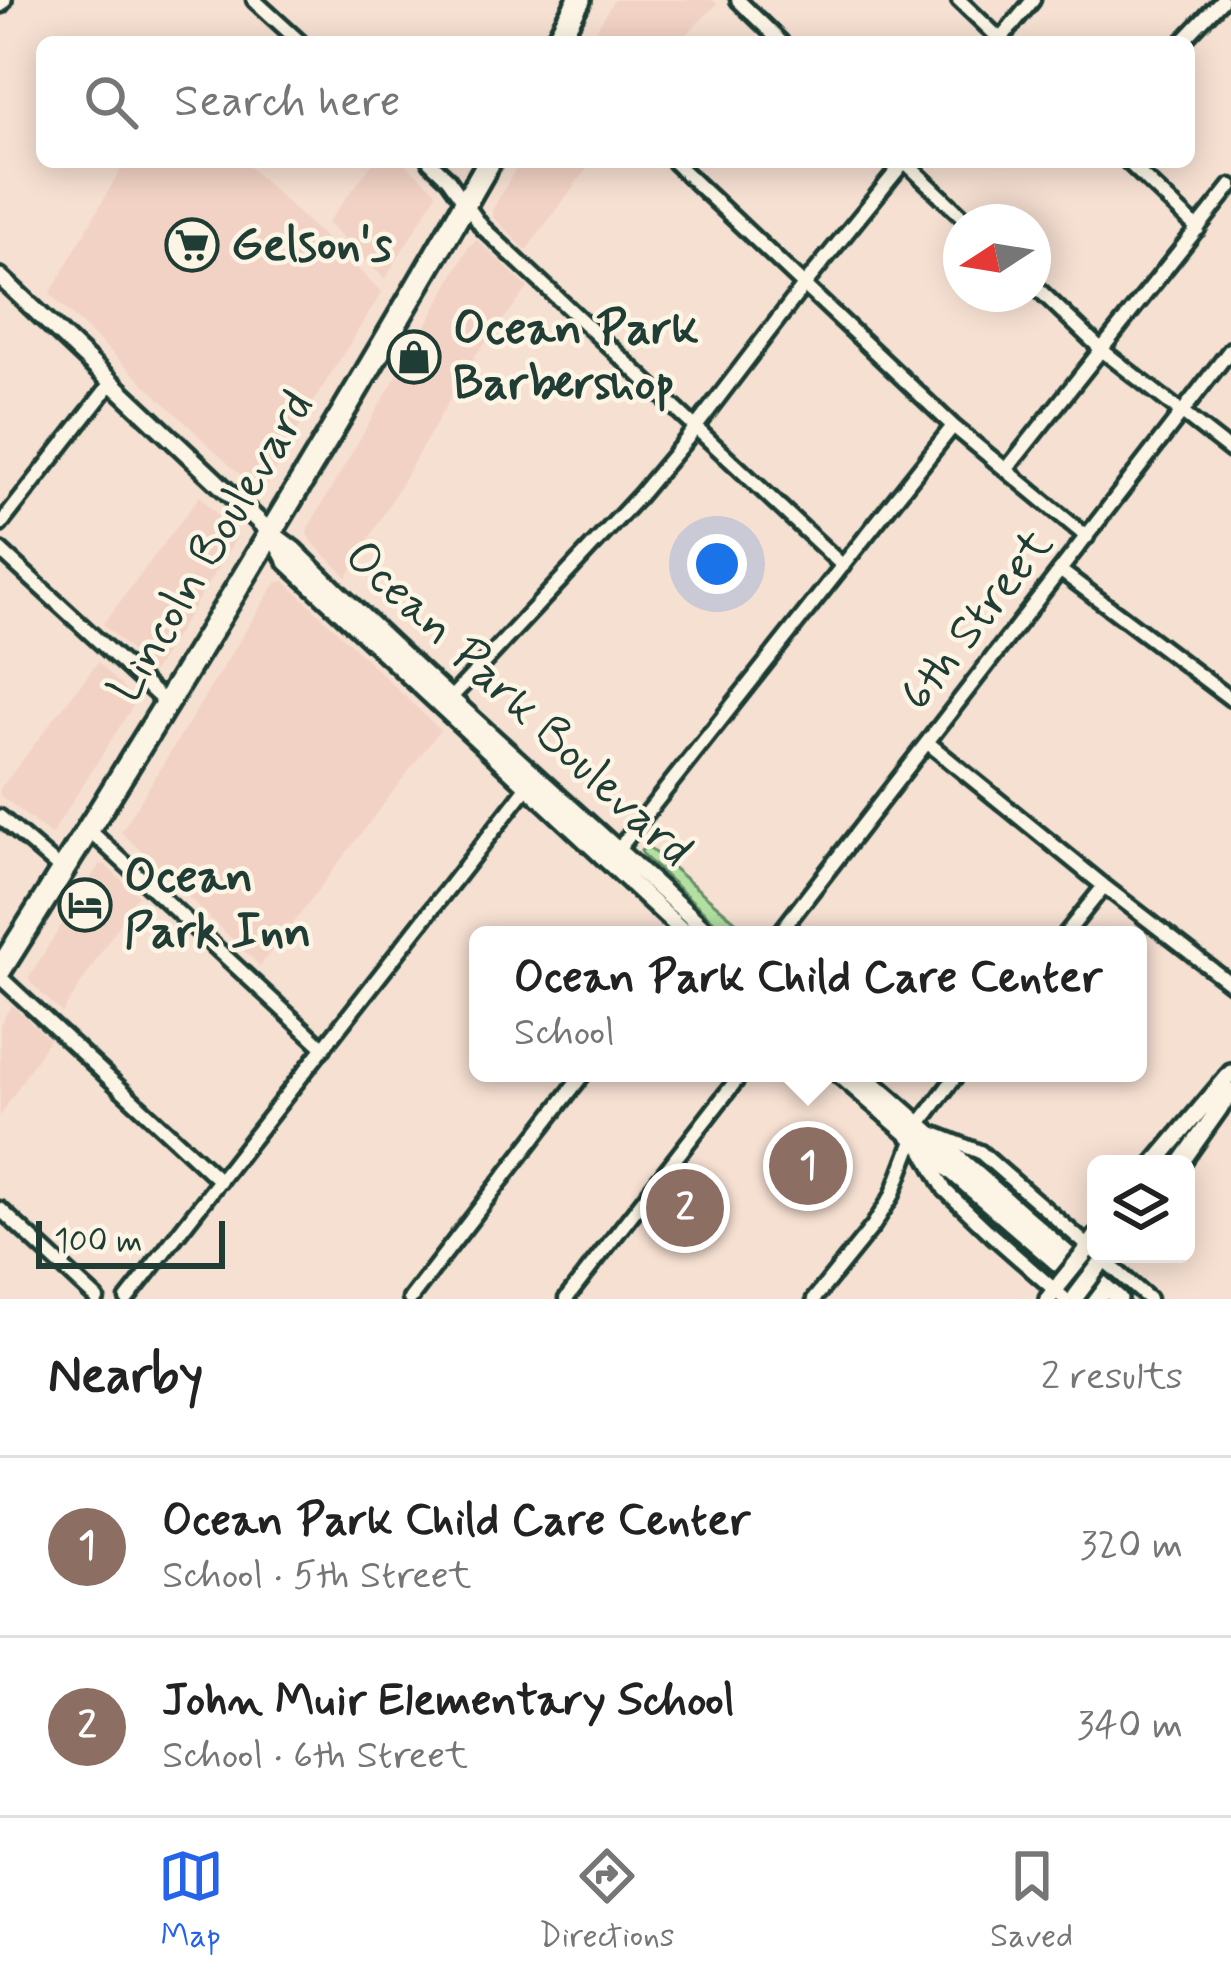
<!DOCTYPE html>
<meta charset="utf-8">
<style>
:root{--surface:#fff;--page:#f2f2f2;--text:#222;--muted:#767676;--line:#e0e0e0;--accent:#2563eb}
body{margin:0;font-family:Mynerve,sans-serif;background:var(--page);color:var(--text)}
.controls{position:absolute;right:36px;bottom:36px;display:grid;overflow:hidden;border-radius:18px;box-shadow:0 6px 30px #0003}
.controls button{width:108px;height:108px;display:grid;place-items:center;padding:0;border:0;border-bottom:3px solid var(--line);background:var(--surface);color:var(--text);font:60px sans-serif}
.compass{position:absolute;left:943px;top:204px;width:108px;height:108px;border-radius:50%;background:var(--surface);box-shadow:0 6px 30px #0003;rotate:258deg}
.scale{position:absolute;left:36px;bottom:30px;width:189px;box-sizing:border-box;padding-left:12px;border:6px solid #1f3d34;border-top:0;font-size:33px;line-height:42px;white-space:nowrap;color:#1f3d34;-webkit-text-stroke:9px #fcf5e5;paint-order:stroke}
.you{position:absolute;left:717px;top:564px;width:42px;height:42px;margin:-30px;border:9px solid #fff;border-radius:50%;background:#1a73e8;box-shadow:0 0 0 18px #1a73e833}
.badge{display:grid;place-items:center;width:78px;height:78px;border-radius:50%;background:var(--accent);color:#fff;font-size:39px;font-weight:700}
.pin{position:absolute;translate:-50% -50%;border:6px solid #fff;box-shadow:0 3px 12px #0006}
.popup{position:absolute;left:469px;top:926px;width:678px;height:156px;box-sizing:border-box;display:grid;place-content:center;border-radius:18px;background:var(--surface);filter:drop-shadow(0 3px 9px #0005);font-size:39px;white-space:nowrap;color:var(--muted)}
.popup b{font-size:45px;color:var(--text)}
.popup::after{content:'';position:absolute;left:50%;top:100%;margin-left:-24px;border:24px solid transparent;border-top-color:var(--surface)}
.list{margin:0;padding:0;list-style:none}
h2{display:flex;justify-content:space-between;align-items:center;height:156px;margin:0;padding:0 48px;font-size:51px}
h2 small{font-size:39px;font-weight:400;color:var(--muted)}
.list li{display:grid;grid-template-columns:78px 1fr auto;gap:36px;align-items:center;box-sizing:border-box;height:180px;padding:0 48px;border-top:3px solid var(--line)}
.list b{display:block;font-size:45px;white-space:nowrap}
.list p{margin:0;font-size:39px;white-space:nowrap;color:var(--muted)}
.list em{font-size:39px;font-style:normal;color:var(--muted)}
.icon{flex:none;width:66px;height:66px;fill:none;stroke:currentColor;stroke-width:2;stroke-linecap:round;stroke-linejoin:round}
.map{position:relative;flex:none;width:1231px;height:1299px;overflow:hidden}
.search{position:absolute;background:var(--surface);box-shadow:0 6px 30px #0003;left:36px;right:36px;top:36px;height:132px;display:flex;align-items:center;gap:30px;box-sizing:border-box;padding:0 42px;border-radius:18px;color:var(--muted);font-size:45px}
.sheet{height:516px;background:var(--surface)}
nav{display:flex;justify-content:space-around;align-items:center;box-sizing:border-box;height:168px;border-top:3px solid var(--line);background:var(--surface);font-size:33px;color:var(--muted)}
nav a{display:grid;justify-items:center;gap:6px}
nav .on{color:var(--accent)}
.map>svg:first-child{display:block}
.built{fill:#f2d2c4}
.green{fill:#b1e0a0;stroke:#688e6a;stroke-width:3}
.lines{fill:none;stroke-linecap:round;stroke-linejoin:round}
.minor-casing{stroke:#1f3d34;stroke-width:21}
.tertiary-casing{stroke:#1f3d34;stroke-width:24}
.trunk-casing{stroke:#1f3d34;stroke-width:30}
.minor{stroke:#fcf5e5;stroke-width:12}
.tertiary{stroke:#fcf5e5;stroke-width:15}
.trunk{stroke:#fcf5e5;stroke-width:21}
.tertiary-bridge-casing{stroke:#1f3d34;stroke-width:24;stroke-linecap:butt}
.tertiary-bridge{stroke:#fcf5e5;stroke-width:15}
.labels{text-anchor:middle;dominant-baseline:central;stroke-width:9;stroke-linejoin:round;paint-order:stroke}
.poi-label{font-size:48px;font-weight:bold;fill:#1f3d34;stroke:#fcf5e5;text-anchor:start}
.street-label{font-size:48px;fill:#1f3d34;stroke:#fcf5e5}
</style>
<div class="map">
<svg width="1231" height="1299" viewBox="0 0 1231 1299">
<rect width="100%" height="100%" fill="#f6e0d2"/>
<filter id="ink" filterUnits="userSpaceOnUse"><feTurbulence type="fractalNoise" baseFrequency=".00833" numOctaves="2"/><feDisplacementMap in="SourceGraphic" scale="24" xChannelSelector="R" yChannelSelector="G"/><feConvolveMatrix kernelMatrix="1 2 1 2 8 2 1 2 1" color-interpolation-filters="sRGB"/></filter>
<g filter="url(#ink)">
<!-- built -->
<path class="built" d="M614,0H712L717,4L679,42H665L655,33L648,42H589Z
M125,162H244L382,292L320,391L265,488L256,490L50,294Z
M374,162H403L435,190L436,195L385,279L327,223Z
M520,162H592L526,250L493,217L492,210Z
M477,240L528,288L475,356L347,577L314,544L307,534L308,528L427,324L469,246Z
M200,496L237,537L153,672L103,624Z
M285,581L440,730L260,966L121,832L269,593L277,582Z
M98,662L136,701L51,835L0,795V789Z
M104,864L138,895L62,1013L31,983L29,977L99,865Z
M12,1005L49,1039L0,1116V1024Z"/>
<!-- green -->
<path class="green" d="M646,845L752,935H729L644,856L641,851Z"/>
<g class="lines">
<!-- minor casing -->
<g class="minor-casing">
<path id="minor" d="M254,0L300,42
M738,0L781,42
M959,0L1003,42
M998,42L1033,0
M1182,42L1222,0
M430,162L448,179L482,227L843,566
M674,162L953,426L1087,537
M905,162L968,222
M1128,162L1198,229
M1033,284L1103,351L1231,451
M1006,470L1231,186
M0,525L112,382
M0,550L167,704
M1061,571L1231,699
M448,701L640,495L686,440L805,284L904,162
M928,743L1104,886L1231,984
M0,817L63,871
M89,830L324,1048
M617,851L953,426
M778,935L1231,349
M1065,935L1104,886
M0,977L220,1181
M935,1134L980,1152L1096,1253
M921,1147L945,1190L992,1235L1065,1299
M0,1209L97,1299
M1097,1254L1149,1299
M127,1299L528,786
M410,1299L584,1073
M566,1299L742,1073
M814,1299L873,1226L892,1196L919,1125L958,1073"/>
</g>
<!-- tertiary casing -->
<g class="tertiary-casing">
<path id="tertiary" d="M0,4L3,0
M0,277L270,532L294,550C429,683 571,807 711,935
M275,540L287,562L687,935
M838,1073L1099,1299
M861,1073L1119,1299
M1154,1164L1231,1073
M1180,1164L1231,1092
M1083,1255L1096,1237
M1048,1299L1062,1281"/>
</g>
<!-- trunk casing -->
<g class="trunk-casing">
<path id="trunk" d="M556,42L579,0
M0,970C168,704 333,435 489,162"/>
</g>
<!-- minor -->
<use href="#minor" class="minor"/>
<!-- tertiary -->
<use href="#tertiary" class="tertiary"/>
<!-- trunk -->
<use href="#trunk" class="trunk"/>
<!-- tertiary-bridge casing -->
<g class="tertiary-bridge-casing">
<path id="tertiary-bridge" d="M1062,1281L1083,1255
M1076,1296L1098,1267"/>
</g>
<!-- tertiary-bridge -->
<use href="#tertiary-bridge" class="tertiary-bridge"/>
</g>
</g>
<!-- icons -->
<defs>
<g id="supermarket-ring" transform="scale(2.7)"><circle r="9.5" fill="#fcf5e5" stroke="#1f3d34" stroke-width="1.5"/><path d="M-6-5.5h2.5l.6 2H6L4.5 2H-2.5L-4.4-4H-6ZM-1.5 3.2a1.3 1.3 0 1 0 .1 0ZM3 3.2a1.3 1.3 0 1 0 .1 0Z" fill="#1f3d34"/></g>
<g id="shop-ring" transform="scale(2.7)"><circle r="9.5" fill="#fcf5e5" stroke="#1f3d34" stroke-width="1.5"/><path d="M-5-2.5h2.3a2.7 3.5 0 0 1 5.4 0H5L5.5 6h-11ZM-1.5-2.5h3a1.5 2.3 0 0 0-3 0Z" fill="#1f3d34"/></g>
<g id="hotel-ring" transform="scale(2.7)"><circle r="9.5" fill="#fcf5e5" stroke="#1f3d34" stroke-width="1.5"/><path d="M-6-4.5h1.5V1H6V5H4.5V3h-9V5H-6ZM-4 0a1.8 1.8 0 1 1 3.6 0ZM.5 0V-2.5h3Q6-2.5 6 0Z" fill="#1f3d34"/></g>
</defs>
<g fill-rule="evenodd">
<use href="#supermarket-ring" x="192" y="245"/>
<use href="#shop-ring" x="414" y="357"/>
<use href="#hotel-ring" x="85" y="905"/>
</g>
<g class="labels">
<!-- poi labels -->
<g class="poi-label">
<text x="231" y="245">Gelson's</text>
<text x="453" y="329">Ocean Park<tspan x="453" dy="55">Barbershop</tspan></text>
<text x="124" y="877">Ocean<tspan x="124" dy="55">Park Inn</tspan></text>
</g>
<!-- street labels -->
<g class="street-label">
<text transform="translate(212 547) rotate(-59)">Lincoln Boulevard</text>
<text transform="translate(977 620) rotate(-52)">6th Street</text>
<text transform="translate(518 704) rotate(43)">Ocean Park Boulevard</text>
</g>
</g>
</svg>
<div class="controls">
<button><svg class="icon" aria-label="layers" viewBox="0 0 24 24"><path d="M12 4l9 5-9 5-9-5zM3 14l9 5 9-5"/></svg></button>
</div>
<svg class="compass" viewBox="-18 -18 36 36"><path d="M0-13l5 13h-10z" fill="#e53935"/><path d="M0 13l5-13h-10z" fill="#767676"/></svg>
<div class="scale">100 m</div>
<div class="you"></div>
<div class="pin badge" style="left:808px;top:1166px;background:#8d6e63">1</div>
<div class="popup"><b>Ocean Park Child Care Center</b>School</div>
<div class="pin badge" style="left:685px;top:1208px;background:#8d6e63">2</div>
<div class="search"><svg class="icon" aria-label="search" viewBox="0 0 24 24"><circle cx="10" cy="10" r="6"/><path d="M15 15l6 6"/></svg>Search here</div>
</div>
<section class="sheet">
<h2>Nearby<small>2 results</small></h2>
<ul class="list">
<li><span class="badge" style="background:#8d6e63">1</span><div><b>Ocean Park Child Care Center</b><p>School · 5th Street</p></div><em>320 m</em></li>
<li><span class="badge" style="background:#8d6e63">2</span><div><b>John Muir Elementary School</b><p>School · 6th Street</p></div><em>340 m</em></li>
</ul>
</section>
<nav>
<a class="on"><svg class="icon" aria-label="map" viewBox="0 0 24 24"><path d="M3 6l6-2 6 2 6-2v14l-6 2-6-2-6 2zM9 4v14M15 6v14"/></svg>Map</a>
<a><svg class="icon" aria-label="directions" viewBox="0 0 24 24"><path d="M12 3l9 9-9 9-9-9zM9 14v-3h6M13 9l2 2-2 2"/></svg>Directions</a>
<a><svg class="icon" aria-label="saved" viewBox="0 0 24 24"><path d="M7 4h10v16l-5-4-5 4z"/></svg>Saved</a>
</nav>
